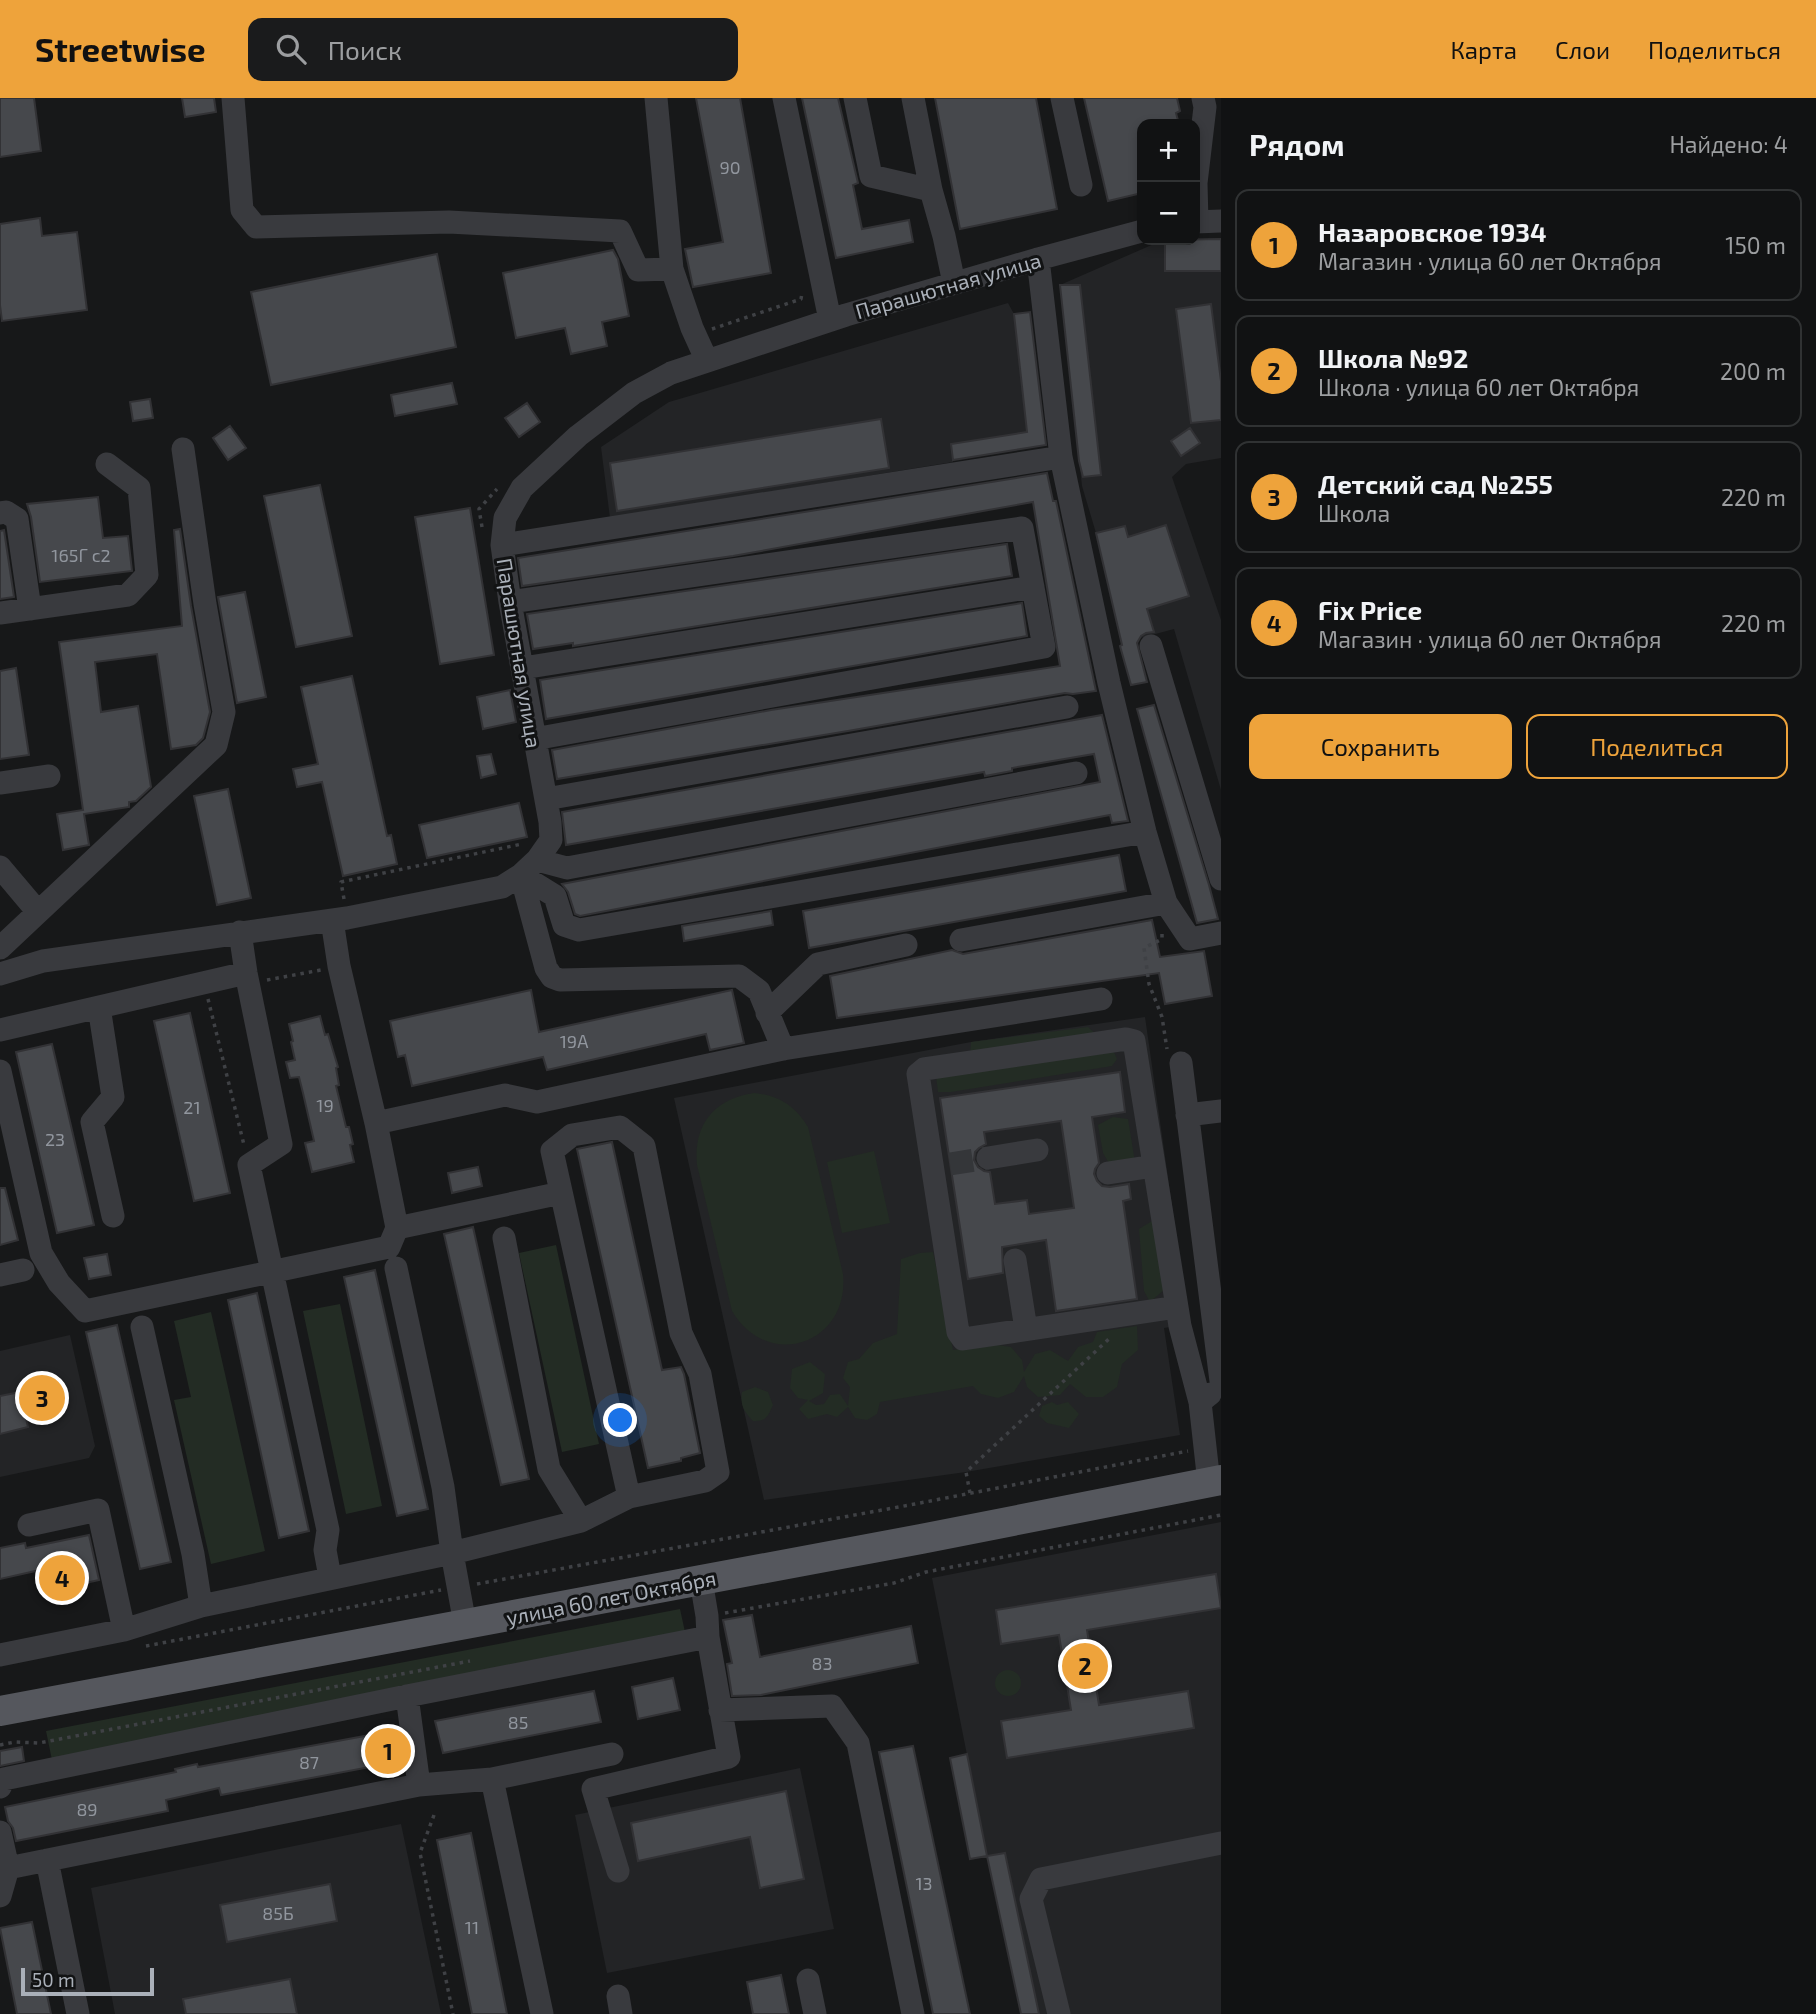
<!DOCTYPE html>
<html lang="ru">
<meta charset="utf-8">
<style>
:root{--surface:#111213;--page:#1a1b1c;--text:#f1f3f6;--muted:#9c9ea0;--line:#303233;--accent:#eea33b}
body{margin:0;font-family:"Exo 2",sans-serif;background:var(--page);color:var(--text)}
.controls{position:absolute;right:21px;top:21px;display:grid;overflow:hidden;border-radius:14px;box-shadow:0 4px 10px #0003}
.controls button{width:63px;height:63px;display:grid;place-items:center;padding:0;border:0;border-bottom:2px solid var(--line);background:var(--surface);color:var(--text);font:35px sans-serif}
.scale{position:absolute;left:21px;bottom:18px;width:133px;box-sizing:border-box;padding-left:7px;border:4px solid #aab0b9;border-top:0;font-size:19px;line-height:24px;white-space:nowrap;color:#aab0b9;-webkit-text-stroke:5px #121314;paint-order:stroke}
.you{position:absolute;left:621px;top:1323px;width:24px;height:24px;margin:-18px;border:5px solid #fff;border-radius:50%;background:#1a73e8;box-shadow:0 0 0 10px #1a73e833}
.badge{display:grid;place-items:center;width:46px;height:46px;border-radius:50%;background:var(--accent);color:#111;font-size:23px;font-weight:700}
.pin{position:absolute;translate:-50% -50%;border:4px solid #fff;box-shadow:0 2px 7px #0006}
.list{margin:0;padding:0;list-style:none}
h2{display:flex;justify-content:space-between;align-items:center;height:91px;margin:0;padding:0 28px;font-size:30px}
h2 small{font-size:23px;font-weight:400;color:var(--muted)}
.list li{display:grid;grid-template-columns:46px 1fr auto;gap:21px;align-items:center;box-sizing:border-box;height:112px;margin:0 14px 14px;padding:0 14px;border:2px solid var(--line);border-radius:14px}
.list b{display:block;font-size:26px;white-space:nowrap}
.list p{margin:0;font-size:23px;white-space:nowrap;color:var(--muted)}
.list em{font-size:23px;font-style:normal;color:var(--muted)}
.actions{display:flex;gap:14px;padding:21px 28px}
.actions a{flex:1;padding:16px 0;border:2px solid var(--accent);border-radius:14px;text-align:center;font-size:24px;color:var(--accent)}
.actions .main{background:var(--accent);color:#111}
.icon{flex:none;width:38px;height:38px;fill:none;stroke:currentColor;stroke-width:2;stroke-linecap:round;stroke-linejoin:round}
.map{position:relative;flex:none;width:1221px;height:1916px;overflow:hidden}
header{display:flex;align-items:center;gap:42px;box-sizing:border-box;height:98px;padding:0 35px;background:var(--accent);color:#111}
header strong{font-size:33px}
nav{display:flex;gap:38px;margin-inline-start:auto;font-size:24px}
.search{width:490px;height:63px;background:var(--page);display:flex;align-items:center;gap:18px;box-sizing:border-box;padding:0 24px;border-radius:14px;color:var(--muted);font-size:26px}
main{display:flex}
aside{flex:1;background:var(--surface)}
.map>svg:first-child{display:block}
.built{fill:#232426}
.green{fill:#232c24}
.building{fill:#46484c;stroke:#323235;stroke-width:2;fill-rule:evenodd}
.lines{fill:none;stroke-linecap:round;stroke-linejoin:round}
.minor-tunnel{stroke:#343639;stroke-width:23;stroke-dasharray:23 11;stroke-linecap:butt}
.path{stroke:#3f4145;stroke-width:3.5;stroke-dasharray:3.5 5;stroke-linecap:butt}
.minor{stroke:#393a3e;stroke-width:23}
.major{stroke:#55575d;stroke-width:30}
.labels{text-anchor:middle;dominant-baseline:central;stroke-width:6;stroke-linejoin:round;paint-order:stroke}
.number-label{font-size:18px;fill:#91969e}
.street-label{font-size:21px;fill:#aab0b9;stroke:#121314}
</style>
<header>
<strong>Streetwise</strong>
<div class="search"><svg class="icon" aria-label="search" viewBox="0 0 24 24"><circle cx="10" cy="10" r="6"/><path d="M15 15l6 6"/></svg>Поиск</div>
<nav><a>Карта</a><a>Слои</a><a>Поделиться</a></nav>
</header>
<main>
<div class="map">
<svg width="1221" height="1916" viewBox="0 0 1221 1916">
<rect width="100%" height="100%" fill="#171819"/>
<!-- built -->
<path class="built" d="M1221,141V360L1186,366L1172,379L1221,522V692L1174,531L1122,545L1096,435L1082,388L1060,187L1163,142Z
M1008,205L1014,216L1027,334L951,346L953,364L610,420L601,349L669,304Z
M1145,919L1189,1226L1164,1230L1180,1337L966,1374L764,1402L674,1000L971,944Z
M70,1237L95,1348L89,1360L0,1379V1253Z
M1221,1424V1916H1021L987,1758L932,1480Z
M800,1670L834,1831L607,1875L575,1717Z
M401,1726L441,1916H115L91,1790Z"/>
<!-- green -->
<path class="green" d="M1088,929C1098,939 1113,948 1117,961L1112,968L951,994H938L936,978L970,959L971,944Z
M755,995C780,998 795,1008 808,1029L843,1176C850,1246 768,1274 732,1213L697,1067C693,1026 715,1000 755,995Z
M1113,1019L1128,1021L1135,1064L1110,1067L1103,1055L1098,1027Z
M874,1053L890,1125L842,1135L827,1064Z
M1152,1123L1165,1191L1150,1204L1144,1193L1139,1131Z
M556,1147L599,1346L562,1354L519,1155Z
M933,1154L953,1252L990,1246L1011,1249L1022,1262L1024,1274L1035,1256L1050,1252L1068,1263L1078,1249L1093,1244L1097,1234L1137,1228L1138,1252L1122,1266L1117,1289L1103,1299H1086L1070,1286L1060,1297L1038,1299L1027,1289L1024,1278L1014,1294L998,1300L981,1296L973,1288L880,1304L877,1316L867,1322L855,1320L848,1309L837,1319L827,1316L808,1321L799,1311L808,1302L798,1300L790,1290L792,1271L810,1264L825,1276L823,1295L809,1303L816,1307L824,1306L830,1297L840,1296L848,1308L850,1289L843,1280L848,1264L859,1261L873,1245L897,1236L901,1161L920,1155Z
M340,1206L382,1408L346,1416L303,1213Z
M211,1214L265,1453L211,1466L174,1302L191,1299L174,1223Z
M755,1289L768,1294L773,1307C768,1318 766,1324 753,1323C744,1313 740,1308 742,1294Z
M1052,1304L1057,1307L1068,1304L1079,1316L1069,1330L1047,1325L1039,1318L1042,1308Z
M680,1511L685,1534L52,1662L46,1633Z
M995 1585a13 13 0 1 1 26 0a13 13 0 1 1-26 0Z"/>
<!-- building -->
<path class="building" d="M0,0H34L41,53L0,59Z
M182,0H214L216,14L185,19Z
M696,0H740L771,175L693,189L685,151L723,144Z
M802,0H838L858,85L853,87L862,131L909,122L913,144L836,160Z
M935,0H1036L1057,111L960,131Z
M1084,0H1177L1180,13L1176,15L1179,26H1142V95L1108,103Z
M40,120L42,138L77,134L87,212L2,223L0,207V126Z
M1221,141V173H1165V142Z
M613,152L618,161L629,218L602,224L607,248L571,256L565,230L516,240L503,175Z
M437,156L456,249L271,287L251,194Z
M1060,187H1080L1101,377L1083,379L1079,363Z
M1211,206L1221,283V322L1191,325L1176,211Z
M1030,214L1046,347L953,362L951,346L1027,334L1014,216Z
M452,285L457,306L395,318L391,297Z
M150,301L153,320L133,323L130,304Z
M527,305L540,324L519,339L505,320Z
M881,321L889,370L617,413L610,365Z
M230,328L246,350L228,362L213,340Z
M1190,330L1200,345L1181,358L1171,343Z
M1047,375L1053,403H1056L1096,593L1073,596L1065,595L848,633L557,681L552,652L771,612L1060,568L1033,404L733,458L522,488L518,460Z
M320,387L352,538L296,549L264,398Z
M98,399L103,440L128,438L132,473L40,484L31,419L27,406Z
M470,410L494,557L440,566L415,419Z
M1166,427L1189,498L1147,511L1154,534L1146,535L1141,538L1137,545L1147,584L1131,587L1120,548L1122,547L1096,435L1125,428L1128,439Z
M180,431L191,508L210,614L203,640L196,647L171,651L157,556L95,564L101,614L138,608L151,689L136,703L129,704V709L84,716L89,747L63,752L57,716L83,712L59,544L182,528L174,432Z
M4,432L14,499L0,501V433Z
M1007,446L1012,478L573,548V545L533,551L527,516Z
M245,494L266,599L237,605L218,499Z
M1022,505L1027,538L546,621L540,582Z
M16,570L29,657L0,661V573Z
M352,578L387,738L391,737L397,766L343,778L322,684L297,689L293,671L318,666L301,589Z
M510,592L516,624L483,631L477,599Z
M1154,607L1209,787L1218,821L1197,825L1137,611Z
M1102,617L1128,723L1112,725L1110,717L580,818L575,816L568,794L562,786L1100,684L1094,656L1012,670V673L985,678L984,674L566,747L562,714Z
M491,656L496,676L481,680L477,658Z
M228,691L251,800L217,807L194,698Z
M519,705L527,739L427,760L419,727Z
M1119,757L1126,793L809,850L803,813Z
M771,813L773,827L684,843L682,828Z
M1152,822L1160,859L1204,853L1212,898L1165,906L1159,875L837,920L830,878L952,852L963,856Z
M531,892L539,934L732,892L744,945L710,952L706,936L547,972L543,959L412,988L405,957L398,959L390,923Z
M190,915L230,1095L194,1103L154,923Z
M320,918L325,937L328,936L338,969L336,970L339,987L336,988L346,1029H349L353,1046L350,1047L354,1064L312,1074L305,1045L314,1043L303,995L299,979L290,980L286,964L295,962L291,944L293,943L289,926Z
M52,946L94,1127L57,1135L16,954Z
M1120,974L1125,1014L1092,1019L1099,1065L1095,1071L1094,1076L1097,1083L1102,1088L1110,1089L1129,1086L1131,1101L1123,1103L1137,1201L1056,1213L1046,1142L1002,1149L1003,1175L968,1181L940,1000ZM1061,1023L1074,1110L1029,1116L1027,1102L995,1106L990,1074L984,1073L978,1069L974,1062L975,1054L979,1050L986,1046L984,1034Z
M612,1044L662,1272L681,1269L684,1276L700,1355L681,1360V1363L648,1370L577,1051Z
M478,1069L482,1088L452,1095L448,1075Z
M0,1090H5L18,1142L0,1147Z
M473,1129L529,1381L501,1387L444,1136Z
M107,1156L111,1177L89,1181L84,1160Z
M375,1172L428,1411L397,1418L344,1179Z
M257,1195L309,1433L279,1440L228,1202Z
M117,1227L171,1464L140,1471L86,1234Z
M20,1294L28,1329L0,1336V1298Z
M89,1437L99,1482L45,1494L40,1472L0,1481V1450L25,1445L26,1450Z
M1216,1476L1221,1510L1087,1532L1099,1607L1188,1593L1194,1630L1007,1660L1001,1623L1071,1612L1059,1537L1001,1546L996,1512Z
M752,1517L760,1559L911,1528L918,1565L761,1597L732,1598L727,1566L732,1565L723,1522Z
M673,1580L680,1612L638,1621L632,1589Z
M594,1593L601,1624L443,1655L435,1623Z
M397,1632L402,1663L221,1697L219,1690L166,1702L168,1713L16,1743L13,1730L8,1723L5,1709L176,1674L175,1671L197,1666L198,1669Z
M913,1648L970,1916H933L879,1654Z
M22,1649L24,1663L0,1668V1653Z
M967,1656L987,1758L970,1761L950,1660Z
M786,1693L804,1781L760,1790L750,1739L638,1763L631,1725Z
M471,1735L507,1916H472L437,1742Z
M1005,1755L1039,1916H1021L987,1758Z
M330,1786L337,1823L227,1844L220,1807Z
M32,1824L51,1916H17L0,1830Z
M781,1877L789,1916H753L747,1884Z
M290,1881L297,1916H186L183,1901Z"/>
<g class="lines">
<!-- minor-tunnel -->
<path class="minor-tunnel" d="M950,1066L988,1060"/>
<!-- path -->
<path class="path" d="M712,231L801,201L802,195
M482,429L479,411L497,391
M344,801L341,784L522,746
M1162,836V841L1144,850L1149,886L1162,919L1167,951
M267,882L321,872
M208,901L244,1047
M970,1395L966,1374L1111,1239
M477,1486L915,1406L1188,1353
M725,1515L894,1485L926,1474L1221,1417
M146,1548L441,1492
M0,1647L15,1644L39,1645L470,1563
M434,1717L420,1755L453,1916"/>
<!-- minor -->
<path class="minor" d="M233,0L242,112L256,129L449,124L620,133L638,172L672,171
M656,0L672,171L692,230L707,263
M784,0L830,222
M855,0L871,78L931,92
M913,0L931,92L944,138L954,185
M1062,0L1081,87
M1195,124L1221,123
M1197,124L1196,85L1205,9L1203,0
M1038,161L1061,359L1109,585L1145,734L1166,805L1190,841L1221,835
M0,415L6,414L17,421L30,511
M502,447L1061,359
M510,504L1022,430L1044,549L534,641
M0,515L128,497L147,477L139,390L107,366
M1151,548L1221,781
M523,570L1033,489
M0,685L49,678
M546,701L1067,609
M537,762L567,770L1076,675
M0,769L38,814
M521,777L555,798L564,827L579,832L1145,734
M521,777L546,870L552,879L560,882L739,878L759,893L783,951
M240,834L246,875L281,1046L249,1067L328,1432L325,1452L330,1479
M961,842L1166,805
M0,850L216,647L224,614L205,506L183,351
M0,876L43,863L347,820L502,789L521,777L537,762L551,742L550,724L510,504L502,447L505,420L522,390L578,338L634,295L671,275L846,217L1038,161L1142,133
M99,909L113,999L92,1024L113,1118
M767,915L818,866L906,847
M0,932L246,875
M1181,965L1221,1283
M0,973L41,1155L59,1185L85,1213L389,1149L397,1130L376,1025L339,868L332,822
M1187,1017L1221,1013
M376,1025L505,997L537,1004L783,951L1101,901
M988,1060L1037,1052
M1108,1075L1154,1068
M397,1130L561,1095
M504,1140L549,1371L581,1423
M1015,1162L1026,1231
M396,1170L443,1389L452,1455L465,1526
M0,1177L23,1172
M1177,1209L963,1241L958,1234L918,976L924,971L1126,941L1134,943L1177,1209L1180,1228L1200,1304
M142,1229L193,1456L201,1508
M1209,1385L1200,1304L1210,1296
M29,1427L98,1412L124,1532
M0,1557L124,1532L201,1508L452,1455L581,1423L629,1399L705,1383L718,1374L700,1276L681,1235L644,1048L620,1029L572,1037L552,1053L629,1399
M407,1598L419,1687
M720,1612L832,1608L858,1645L913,1916
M492,1681L542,1916
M0,1689L4,1681L407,1598L708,1539
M0,1734L8,1770L419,1687L492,1681L612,1656
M47,1762L78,1916
M618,1773L593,1691L729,1659L708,1539L707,1518L701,1482
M0,1798L8,1770
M808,1882L815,1916
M618,1898L621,1916
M1059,1916L1031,1801L1041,1781L1221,1745"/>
<!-- major -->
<path class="major" d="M0,1613L921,1441L1221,1382"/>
</g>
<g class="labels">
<!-- number labels -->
<g class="number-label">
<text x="730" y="69">90</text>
<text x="81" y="457">165Г с2</text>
<text x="574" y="943">19А</text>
<text x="325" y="1007">19</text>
<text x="192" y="1009">21</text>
<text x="55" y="1041">23</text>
<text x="822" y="1565">83</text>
<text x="518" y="1624">85</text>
<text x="309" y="1664">87</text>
<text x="87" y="1711">89</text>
<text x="924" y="1785">13</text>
<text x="278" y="1815">85Б</text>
<text x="472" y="1829">11</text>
</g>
<!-- street labels -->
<g class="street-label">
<text transform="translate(948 187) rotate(-16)">Парашютная улица</text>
<text transform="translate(520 555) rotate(81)">Парашютная улица</text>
<text transform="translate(611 1499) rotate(-11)">улица 60 лет Октября</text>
</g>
</g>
</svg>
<div class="controls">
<button>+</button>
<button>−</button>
</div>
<div class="scale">50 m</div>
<div class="you"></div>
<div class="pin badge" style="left:388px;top:1653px">1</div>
<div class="pin badge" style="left:1085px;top:1568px">2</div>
<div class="pin badge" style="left:42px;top:1300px">3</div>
<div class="pin badge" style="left:62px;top:1480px">4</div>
</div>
<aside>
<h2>Рядом<small>Найдено: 4</small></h2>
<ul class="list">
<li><span class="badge">1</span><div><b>Назаровское 1934</b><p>Магазин · улица 60 лет Октября</p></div><em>150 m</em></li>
<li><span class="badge">2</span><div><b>Школа №92</b><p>Школа · улица 60 лет Октября</p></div><em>200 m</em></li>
<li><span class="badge">3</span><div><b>Детский сад №255</b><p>Школа</p></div><em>220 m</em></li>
<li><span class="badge">4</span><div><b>Fix Price</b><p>Магазин · улица 60 лет Октября</p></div><em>220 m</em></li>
</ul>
<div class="actions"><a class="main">Сохранить</a><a>Поделиться</a></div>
</aside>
</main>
